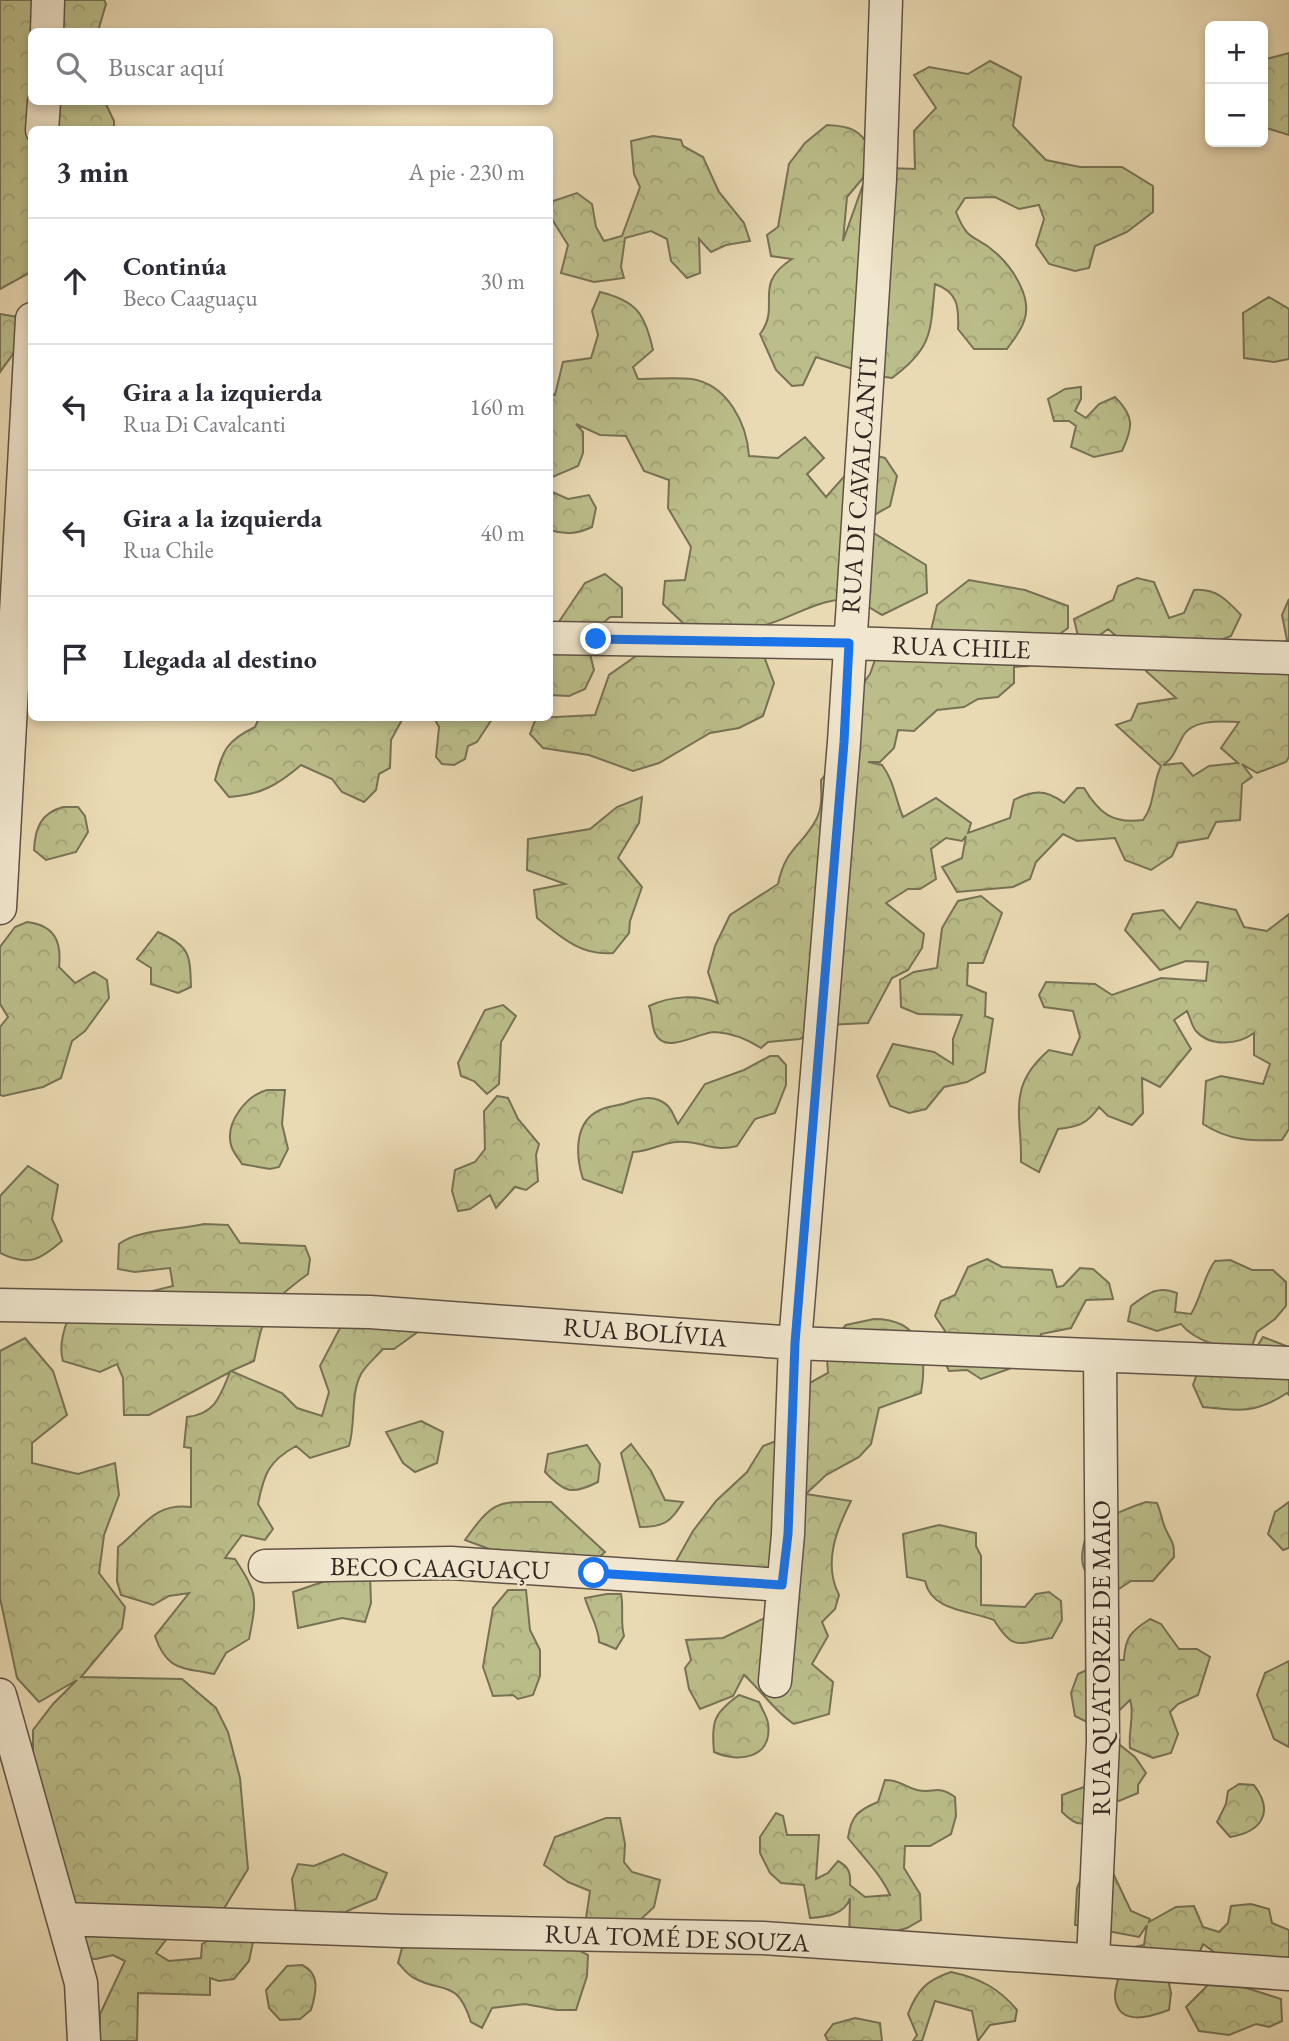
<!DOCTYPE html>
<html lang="es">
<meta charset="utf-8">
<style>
:root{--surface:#fff;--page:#f2f2f3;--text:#2b2b33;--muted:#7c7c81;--line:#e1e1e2}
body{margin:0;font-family:"EB Garamond",serif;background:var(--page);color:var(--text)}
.controls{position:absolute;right:21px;top:21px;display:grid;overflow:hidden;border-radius:10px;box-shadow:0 4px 10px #0003}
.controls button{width:63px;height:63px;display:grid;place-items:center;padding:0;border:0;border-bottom:2px solid var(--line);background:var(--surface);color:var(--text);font:35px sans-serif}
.stop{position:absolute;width:21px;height:21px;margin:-16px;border:5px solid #1a73e8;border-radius:50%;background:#fff}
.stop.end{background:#1a73e8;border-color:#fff;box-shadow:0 2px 7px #0008}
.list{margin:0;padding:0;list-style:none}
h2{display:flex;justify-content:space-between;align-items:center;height:91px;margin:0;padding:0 28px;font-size:30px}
h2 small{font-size:23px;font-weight:400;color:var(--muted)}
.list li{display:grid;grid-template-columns:46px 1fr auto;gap:21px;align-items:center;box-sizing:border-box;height:126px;padding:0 28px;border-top:2px solid var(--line)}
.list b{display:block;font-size:26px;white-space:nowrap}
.list p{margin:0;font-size:23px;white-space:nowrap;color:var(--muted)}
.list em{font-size:23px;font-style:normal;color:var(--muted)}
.icon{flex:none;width:38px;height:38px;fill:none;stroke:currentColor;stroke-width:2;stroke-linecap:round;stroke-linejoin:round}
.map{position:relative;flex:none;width:1289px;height:2041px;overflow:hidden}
.search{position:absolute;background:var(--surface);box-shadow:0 4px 10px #0003;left:28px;top:28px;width:525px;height:77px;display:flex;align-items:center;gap:18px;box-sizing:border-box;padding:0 24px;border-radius:10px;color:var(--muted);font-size:26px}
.panel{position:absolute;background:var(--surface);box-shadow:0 4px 10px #0003;left:28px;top:126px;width:525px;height:595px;border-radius:10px}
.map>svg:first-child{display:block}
.forest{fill:url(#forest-crowns);stroke:#777256;stroke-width:2;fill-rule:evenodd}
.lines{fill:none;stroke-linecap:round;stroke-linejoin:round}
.minor-casing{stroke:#615246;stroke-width:35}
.minor{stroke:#f1e7ce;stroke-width:32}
.route{stroke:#1a73e8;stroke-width:9}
.labels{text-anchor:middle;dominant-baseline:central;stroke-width:5;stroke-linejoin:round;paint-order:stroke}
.street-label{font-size:26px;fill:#332521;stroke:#f1e7ce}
</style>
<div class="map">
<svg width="1289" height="2041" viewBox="0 0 1289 2041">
<defs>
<pattern id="forest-crowns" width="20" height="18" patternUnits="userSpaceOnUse" patternTransform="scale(1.75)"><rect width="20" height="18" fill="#bbbe8a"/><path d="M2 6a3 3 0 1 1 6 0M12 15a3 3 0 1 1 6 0" fill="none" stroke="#a1a377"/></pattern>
</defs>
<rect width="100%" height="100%" fill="#eadab3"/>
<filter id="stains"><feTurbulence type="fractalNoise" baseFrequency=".00286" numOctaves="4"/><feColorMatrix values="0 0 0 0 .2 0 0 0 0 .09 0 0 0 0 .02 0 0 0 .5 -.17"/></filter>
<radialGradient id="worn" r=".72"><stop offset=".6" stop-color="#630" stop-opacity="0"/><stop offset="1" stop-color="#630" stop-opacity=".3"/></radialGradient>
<!-- forest -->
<path class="forest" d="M0,0H104L106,4L98,31L32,32V102H105L114,121V129L32,130L31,272L0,289Z
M1289,53V135L1263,127V60Z
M990,61L1021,77L1013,126L1046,160L1080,167H1122L1153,186V212L1127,232L1095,246L1089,268L1075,271L1049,264L1036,245L1044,219L1039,205L1019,209L995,197L965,198L956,212C969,245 975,233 996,253C1013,268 1033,299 1024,321C1021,331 1013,340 1007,349H974L958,329C959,307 958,292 935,284C930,331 934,347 892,378L871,375L816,357L803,385L792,386L776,370L760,334C782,306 751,285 792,259L771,256L767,235L778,227L789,164L805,143L827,125C848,126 861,129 870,149L863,178L847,197L843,241L865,179L889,168L915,169L914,131L936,108L914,75L929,67L968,74Z
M653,136L681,140L683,146L703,157L719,192L744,223L750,241L726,245L711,252L699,239L700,273L687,278L671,261L667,239L651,231L625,238L621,267L624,278L594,282L561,273L568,245L550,216L553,201L577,193L592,204L596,227L604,241L622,236L640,187L634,174L631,141Z
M600,292C637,301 645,314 653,350L633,367L638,379C655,379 675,377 692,379C728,385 747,424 749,456L778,458L805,437L824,458L807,474L826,497L865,453L885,458L897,476L890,506L859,524L926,565L927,593L882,615C874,610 862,602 852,600C824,596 793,617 768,624L759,643L774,683L763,716L739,728L710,733L659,763L633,771L589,755L543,748L530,734L536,718L595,715L609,675L683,623L663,604L665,581L685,580L691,547L668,508L669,480L644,471L626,436L600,435L576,424L583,432V453L578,466L550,478V394L555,395L563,362L591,358L598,335L592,311Z
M1269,297L1289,309V359L1274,362L1244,358L1243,313Z
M0,314L30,319L18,347L0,372Z
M1081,387V399L1075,411L1086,418L1099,404L1115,397C1135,417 1133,427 1122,451L1094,457L1071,447L1076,426L1069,421H1054L1048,399L1065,389Z
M550,491L568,499L589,495L596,508L592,527C577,534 565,535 550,530Z
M605,574L622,588V617H610L586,638L594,670L585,689L569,696L550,695V635L585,583Z
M1137,578L1154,582L1169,618L1184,613L1194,590C1216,588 1227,600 1241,615L1231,636L1203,647H1276L1287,640L1282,615L1289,599V757L1286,762L1257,773L1242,764L1252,777L1242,784L1240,820L1216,822L1208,838L1178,843L1172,856L1151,870L1125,860L1115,838L1077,841L1063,834L1036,862L1030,879L1013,887L957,892L942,867L962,858L966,836L962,841L946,838L931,849L936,879L920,889H908L886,903L924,934L922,948L908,970L892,978L868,1023L826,1025L800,1039L768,1042L761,1048C747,1039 732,1033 715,1032C698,1032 665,1056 655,1033C651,1025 653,1015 649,1006C670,996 697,994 718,1003L708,972L715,946L730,915L778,884C786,846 803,846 817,818C823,806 821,793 821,780L838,760L858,691L870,674L876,657L929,639L937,605L969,580L1025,590L1068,606V628L1050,641L1029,666L1014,667V683L998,697L978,699L964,707L937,710L914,731L898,730L894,748L880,762H868L882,765C894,781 895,798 903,817L936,798L971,823L968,833L1010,818L1014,800C1033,790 1046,789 1064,803L1077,788H1084C1099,813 1112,824 1143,820C1155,805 1152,784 1161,766L1116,725L1131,720L1138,704L1176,698L1146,671L1140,642L1122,641L1108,629L1081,649L1074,619L1113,600L1118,586ZM1239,722L1221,748L1238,763L1209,766L1193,776L1182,763L1163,765C1174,758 1175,750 1182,738C1191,719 1220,721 1239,722Z
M259,718H403L391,740L390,768L379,774L376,790L364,802L342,792L332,779L301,765C278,785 260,795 229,797L215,780C223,750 226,741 255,727Z
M434,718H492V719L477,742L468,746L465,759L454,765L442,764L436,757L439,727Z
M642,797L639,823L618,858L642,887L630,921L629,933L613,953C581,956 561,937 537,918L534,890L565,884L527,870L528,839L590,829L617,807Z
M63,807H78L85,816L88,832L76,852L46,860L34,850C35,828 41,813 63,807Z
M981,896L1002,913L983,963H968L967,985L986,993L985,1016L993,1019L985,1072L967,1082L944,1087L926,1109L909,1113L890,1106L877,1076L893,1044L934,1052L953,1064V1039L962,1015L918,1014L901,1007L900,980L914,972L937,968L942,928L958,901Z
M1197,902L1236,910L1244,927L1267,931L1289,914V1129L1282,1140C1252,1141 1229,1141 1203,1124L1206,1081L1221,1076L1263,1084L1270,1064L1254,1055V1033C1238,1045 1210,1047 1196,1031C1192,1027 1190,1017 1187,1011L1174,1020L1191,1049L1160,1087L1142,1078L1143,1113L1132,1125L1108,1116L1099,1107C1087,1124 1078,1127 1058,1129L1039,1172L1021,1162C1022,1114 1006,1087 1049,1050L1072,1055L1080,1037L1073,1011L1044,1007L1039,995L1046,982L1095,984L1112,995L1161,978L1206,981L1208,962L1186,961L1160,970L1125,930L1133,914L1163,910L1180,929Z
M27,922C54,925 62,941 59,967L75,983L94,972L107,980L109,998L85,1031L72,1041L61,1078L43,1087L3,1096L0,1095V1027L8,1017L0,1004V947L15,927Z
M158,932C190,946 190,954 191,987L178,993L151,984V968L137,959Z
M503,1005L516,1016L501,1042L499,1084L487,1094L474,1081L461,1076L458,1063L485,1010Z
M770,1056H778L786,1065V1085L775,1113L755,1119L737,1146C710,1153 700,1139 676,1142C662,1143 651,1151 633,1152L622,1193L583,1179C576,1157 573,1122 600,1110C608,1106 618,1106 626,1103C640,1098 655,1094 668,1106C672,1110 675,1119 678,1124L705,1084L744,1070Z
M267,1090H285L282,1124L288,1149L279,1167L270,1169L242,1164C239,1159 232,1151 231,1145C225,1122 247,1095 267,1090Z
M497,1096L508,1098L518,1119L539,1144L536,1155L538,1181L526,1190L515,1187L496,1208L490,1195L470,1209L458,1211L452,1191L455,1170L475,1162L485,1149L484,1111Z
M28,1166L58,1185L52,1219L62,1241C40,1260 28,1267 0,1253V1196Z
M204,1224L228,1225L240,1243L305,1246L310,1259L308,1274C267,1304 264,1312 254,1361L231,1371L282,1393L297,1408L322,1416L329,1392L320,1366L341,1326L419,1331L394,1349H383C377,1356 366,1365 361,1374C350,1395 356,1423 349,1446L310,1458L296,1446C269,1461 264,1473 258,1504L273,1529L265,1540L242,1535L225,1558L235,1559C258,1594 257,1598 249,1639L226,1653L214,1674C181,1667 167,1671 155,1636L189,1593L169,1596L153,1605L121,1595L117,1581L118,1547C145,1526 153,1503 191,1507V1448L184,1447L187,1417C215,1414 220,1397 230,1372L149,1415H124L123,1378L117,1364L100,1372L63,1361C58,1345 65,1326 71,1311L173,1286L170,1268L135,1272L118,1269L119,1244C138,1229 180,1230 204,1224Z
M987,1259L1002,1267L1052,1270L1057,1287L1063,1286L1080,1268L1093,1269L1109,1283L1113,1299L1086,1300L1071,1328L1041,1334L1037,1354L1017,1366L981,1379L967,1370L949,1371L940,1352L945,1331L935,1316L941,1301L955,1295L968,1267Z
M1230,1260L1252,1270H1273L1286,1282V1306L1275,1319L1257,1332L1250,1352C1226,1348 1196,1343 1181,1324L1157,1331L1128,1321L1131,1306C1147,1294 1157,1285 1177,1293L1175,1312L1191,1314C1202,1296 1203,1277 1215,1261Z
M874,1319C921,1319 928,1353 921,1393L879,1408L871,1444L859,1457L826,1475L806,1494L851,1501C836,1530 823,1564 839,1595L835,1609L822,1622L828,1636L812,1664L833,1682L829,1714L794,1724C774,1711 762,1691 744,1675L733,1696L700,1709L689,1689L685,1668L691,1660L686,1640L723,1638L765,1618L769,1600L675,1563L693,1531L716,1501L747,1472L763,1446L784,1438L795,1391L828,1373L826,1346L846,1325Z
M1263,1337L1289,1347V1395L1287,1393C1256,1414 1237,1411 1203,1407L1193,1385L1198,1371L1250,1358Z
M25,1338L53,1371L67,1415L32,1443V1463L78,1474L115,1463L119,1495L104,1535L99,1573L125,1607L122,1628L81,1677L182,1679L216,1708L228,1732L240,1778L248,1869L217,1920L83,1916L63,1896L33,1757V1730L53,1704L77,1680L39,1702L17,1678L0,1598V1351Z
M421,1421L443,1432L437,1463L415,1472L403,1463L386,1432Z
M631,1444L651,1471L665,1500L683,1502C671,1522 664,1527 640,1527L621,1453Z
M587,1445L600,1464L598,1482C572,1495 565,1493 545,1472L548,1454Z
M551,1502L605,1552L587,1568L494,1561L492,1550L465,1540C497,1495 499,1503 551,1502Z
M1146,1502L1157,1503C1161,1512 1162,1522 1166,1530C1172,1543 1174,1541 1174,1557L1153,1581H1131L1111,1594C1076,1573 1078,1560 1090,1523C1110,1518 1126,1508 1146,1502Z
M1289,1502V1548L1283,1550L1268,1534L1275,1512Z
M939,1525L976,1533V1546L981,1556V1605L1025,1607L1036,1594L1049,1592L1061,1601L1062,1620L1052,1638C1017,1643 1014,1652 994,1620C969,1610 932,1612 925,1581L907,1577L903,1534Z
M370,1574L371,1603L365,1622L342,1618L298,1628L293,1592L340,1576Z
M508,1590H526L530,1630L540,1650V1676L533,1695L518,1699L513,1695L493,1696L483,1667L493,1608Z
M607,1594H621C624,1609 620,1621 624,1636L616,1649L599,1642C599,1627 589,1613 585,1598Z
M1150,1619L1161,1624L1179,1649H1197L1210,1657L1198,1695L1178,1704L1170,1712L1178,1734L1171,1753L1153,1758L1130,1748C1128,1731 1135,1714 1130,1700L1105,1724H1091L1075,1716L1071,1693L1078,1674L1108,1660H1124C1125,1637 1131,1631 1150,1619Z
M1289,1661V1747L1274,1739L1257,1695L1265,1673Z
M739,1695L759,1702C762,1709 767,1717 768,1723C773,1759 738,1763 714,1752C711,1721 714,1713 739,1695Z
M1105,1733L1135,1757L1146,1773L1138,1785V1793L1119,1801L1102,1794L1101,1814C1082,1826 1078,1828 1062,1812V1795L1092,1784Z
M885,1780C901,1780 904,1787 917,1790C934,1794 937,1784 955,1797L956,1816L951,1834L930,1846H905L904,1868L920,1894L921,1920L907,1928L849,1944L850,1898C845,1915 825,1917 810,1918L804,1885L781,1883L770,1873L760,1853V1837L776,1813L783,1816L787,1835H819L816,1879L828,1873L838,1861C849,1867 851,1873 850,1885L865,1897L890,1895C880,1873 863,1857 848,1838C851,1816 858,1810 878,1802Z
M1239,1784L1254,1785C1275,1813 1261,1832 1230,1837L1217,1822L1226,1804L1228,1791Z
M606,1818H620L625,1844L624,1862L632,1872L660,1880L654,1907L638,1922L585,1925L590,1891L568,1882L544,1865L555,1837Z
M1094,1847L1112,1871L1131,1911L1150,1919L1149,1922L1176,1907L1194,1906L1203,1927L1219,1932L1228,1923L1231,1906L1251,1904L1269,1909L1272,1923L1289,1930V1965L1272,1968L1256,1955L1232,1965L1203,1944L1195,1963L1167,1974L1171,1993L1169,2010C1150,2017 1118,2027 1115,1997C1114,1985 1125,1961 1128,1948L1144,1945L1147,1925L1139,1937L1075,1925L1077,1888Z
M343,1854L387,1873L376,1899L347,1911L334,1925L297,1922L292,1879L298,1864L314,1866Z
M133,1928L169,1936L156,1953L169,1961L201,1958L202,1944C213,1936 240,1933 253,1942L249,1961L234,1979L219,1981L210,1978V1995L138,1993L137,2041H99L100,2014L125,1961L113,1955L96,1959L85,1958L72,1936Z
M554,1937L588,1955L587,1976L576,2010H557L525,2004L492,2008L482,2028L471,2022C457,1978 443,1994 414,1978C408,1975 403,1968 398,1963L402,1948L431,1942Z
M302,1965C321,1974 316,1993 311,2010L300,2019L280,2020L269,2008L266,1990L287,1966Z
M951,1972C979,1978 999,1988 1017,2010L1015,2021L990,2025L978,2041L972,2011L935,2001L922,2041H913L917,2035L908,2014C917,1990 927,1980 951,1972Z
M1215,1978L1281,1999L1282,2021L1269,2027L1256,2024L1229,2035L1199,2031L1186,2007Z
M855,2018L880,2023L882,2041H828L825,2035L833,2024Z"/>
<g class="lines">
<!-- minor casing -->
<g class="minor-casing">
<path id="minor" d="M47,32L48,0
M42,130L44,102
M550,638L849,643L1289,658
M0,908L32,319
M0,1305L370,1312L795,1343L1289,1363
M265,1566L451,1563L782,1585
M775,1681L788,1534L795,1343L844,742L880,179L886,0
M0,1695L81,1983L84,2041
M63,1919L400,1931L763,1938L1289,1974
M1093,1960L1103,1742L1100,1356"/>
</g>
<!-- minor -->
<use href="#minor" class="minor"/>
</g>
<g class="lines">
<!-- route -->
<path class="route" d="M594,1573L782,1585L788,1534L795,1343L844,742L849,643L596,639"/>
</g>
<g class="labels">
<!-- street labels -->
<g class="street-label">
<text transform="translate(859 485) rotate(-86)">RUA DI CAVALCANTI</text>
<text transform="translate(961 647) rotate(2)">RUA CHILE</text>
<text transform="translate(645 1332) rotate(4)">RUA BOLÍVIA</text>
<text transform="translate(440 1568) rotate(1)">BECO CAAGUAÇU</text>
<text transform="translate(1101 1658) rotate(-90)">RUA QUATORZE DE MAIO</text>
<text transform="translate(677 1938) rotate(2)">RUA TOMÉ DE SOUZA</text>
</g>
</g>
<rect width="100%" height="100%" filter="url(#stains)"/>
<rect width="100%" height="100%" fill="url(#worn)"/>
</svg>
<div class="controls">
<button>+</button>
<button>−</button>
</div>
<div class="stop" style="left:594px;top:1573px"></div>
<div class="stop end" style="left:596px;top:639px"></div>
<div class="search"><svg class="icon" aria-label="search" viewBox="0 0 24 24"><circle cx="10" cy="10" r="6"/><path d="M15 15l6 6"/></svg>Buscar aquí</div>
<section class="panel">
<h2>3 min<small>A pie · 230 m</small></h2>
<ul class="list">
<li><svg class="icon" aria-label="ahead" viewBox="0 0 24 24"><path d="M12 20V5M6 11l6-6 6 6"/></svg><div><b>Continúa</b><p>Beco Caaguaçu</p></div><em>30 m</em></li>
<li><svg class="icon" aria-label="left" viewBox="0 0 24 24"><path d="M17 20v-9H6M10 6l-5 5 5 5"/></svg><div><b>Gira a la izquierda</b><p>Rua Di Cavalcanti</p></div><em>160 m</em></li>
<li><svg class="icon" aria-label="left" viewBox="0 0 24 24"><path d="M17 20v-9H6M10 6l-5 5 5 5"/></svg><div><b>Gira a la izquierda</b><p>Rua Chile</p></div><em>40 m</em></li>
<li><svg class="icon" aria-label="arrive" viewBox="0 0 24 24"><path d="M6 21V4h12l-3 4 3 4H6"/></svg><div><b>Llegada al destino</b></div></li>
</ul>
</section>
</div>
